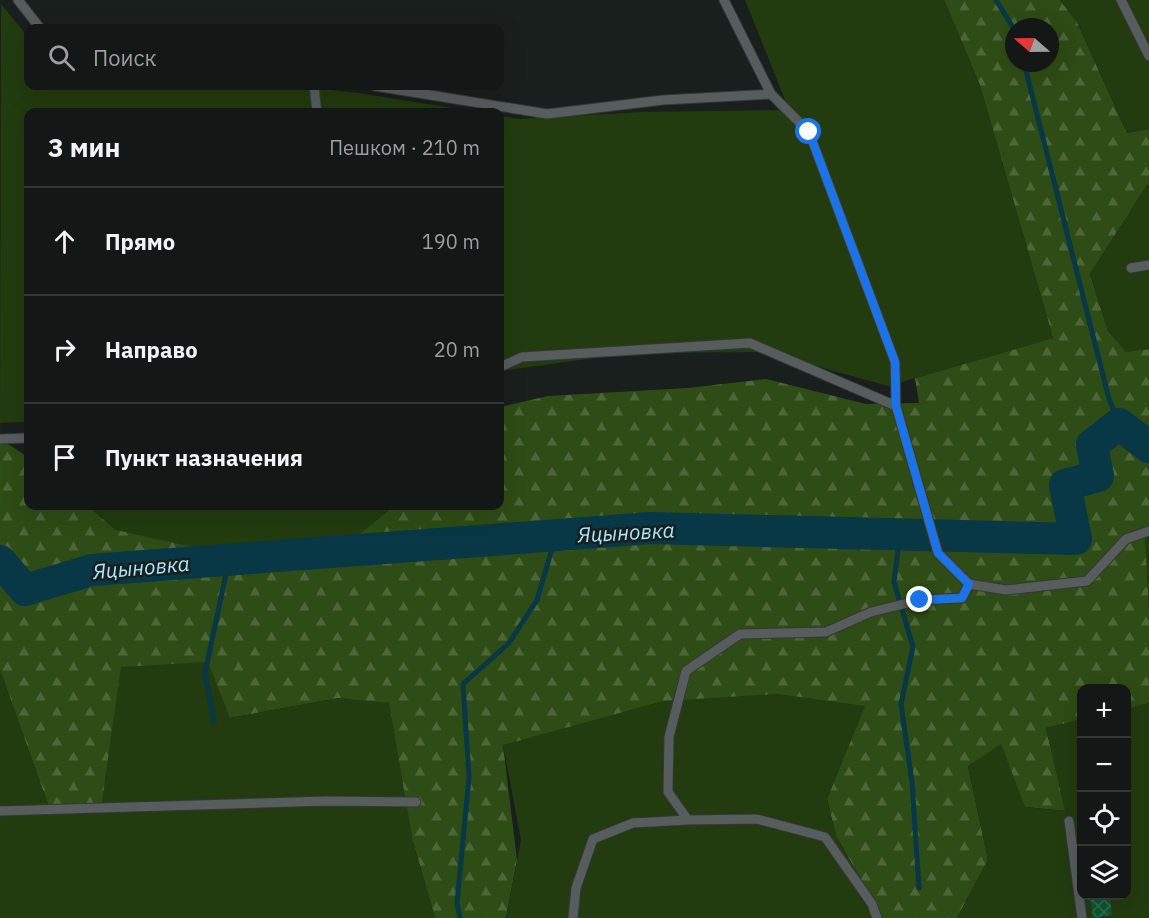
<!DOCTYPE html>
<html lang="ru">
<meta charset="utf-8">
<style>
:root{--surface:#131716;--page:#202423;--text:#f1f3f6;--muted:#9d9fa1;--line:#323635}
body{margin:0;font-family:"IBM Plex Sans",sans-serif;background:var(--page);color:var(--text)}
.controls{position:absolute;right:18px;bottom:18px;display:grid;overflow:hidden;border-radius:12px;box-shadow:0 6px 24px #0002}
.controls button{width:54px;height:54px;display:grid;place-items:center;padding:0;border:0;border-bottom:2px solid var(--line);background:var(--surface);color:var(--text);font:30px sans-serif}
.compass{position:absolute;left:1005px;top:18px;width:54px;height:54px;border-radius:50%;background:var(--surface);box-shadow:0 6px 24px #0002;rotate:290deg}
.stop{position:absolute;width:18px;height:18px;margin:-14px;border:4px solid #1a73e8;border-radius:50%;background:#fff}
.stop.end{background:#1a73e8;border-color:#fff;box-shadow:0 2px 6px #0008}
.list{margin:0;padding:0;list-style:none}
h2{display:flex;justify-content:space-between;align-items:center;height:78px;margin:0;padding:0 24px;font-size:26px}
h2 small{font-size:20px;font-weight:400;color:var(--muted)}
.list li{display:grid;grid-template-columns:39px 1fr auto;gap:18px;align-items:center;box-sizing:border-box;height:108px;padding:0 24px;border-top:2px solid var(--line)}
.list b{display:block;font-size:22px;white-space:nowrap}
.list em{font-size:20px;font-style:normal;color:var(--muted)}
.icon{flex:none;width:33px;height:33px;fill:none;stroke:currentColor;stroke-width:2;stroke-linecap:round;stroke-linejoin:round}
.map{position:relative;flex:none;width:1149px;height:918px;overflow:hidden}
.search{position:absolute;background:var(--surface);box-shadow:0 6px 24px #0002;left:24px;top:24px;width:480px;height:66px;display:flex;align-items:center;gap:15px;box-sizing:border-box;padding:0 21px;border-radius:12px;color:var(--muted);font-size:22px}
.panel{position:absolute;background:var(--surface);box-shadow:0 6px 24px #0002;left:24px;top:108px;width:480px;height:402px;border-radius:12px}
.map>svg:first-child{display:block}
.forest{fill:url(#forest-firs);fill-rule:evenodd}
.garden{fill:#223b0f}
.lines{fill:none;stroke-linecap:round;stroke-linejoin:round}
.stream{stroke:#083745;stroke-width:5}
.river{stroke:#083745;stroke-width:32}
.building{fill:url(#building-cross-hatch)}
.service-casing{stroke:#343837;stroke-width:11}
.service{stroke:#565d5c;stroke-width:9}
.route{stroke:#1a73e8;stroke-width:8}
.labels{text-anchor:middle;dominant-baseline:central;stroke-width:5;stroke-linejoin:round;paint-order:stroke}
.water-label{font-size:21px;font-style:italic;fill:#a7e6fd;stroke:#191f1d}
</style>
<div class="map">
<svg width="1149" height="918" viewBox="0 0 1149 918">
<defs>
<pattern id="forest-firs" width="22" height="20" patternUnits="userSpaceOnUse" patternTransform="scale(1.5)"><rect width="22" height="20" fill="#2e4c15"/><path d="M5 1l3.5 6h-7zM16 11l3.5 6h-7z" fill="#4c6637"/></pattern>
<pattern id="building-cross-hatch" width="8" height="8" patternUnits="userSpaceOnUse" patternTransform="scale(1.5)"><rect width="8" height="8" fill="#0e5431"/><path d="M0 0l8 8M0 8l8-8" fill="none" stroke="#306c4e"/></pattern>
</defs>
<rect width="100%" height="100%" fill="#191f1d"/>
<!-- forest -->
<path class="forest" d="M944,0H1060L1077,22L1127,133L1149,129V182L1090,274L1108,331L1126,351L1149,349V531L1145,532L1149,608V703L1127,709L1126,688H1082L1081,720L1046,728L1066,811L1025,807L968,766L988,860L957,918H883L836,836L827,799L864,706L503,745L517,860L506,918H435L413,842L339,698L230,718L101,808L50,810L0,670V439L28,457V506H88L116,530L359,534L394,506H500V407L548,396L688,388L766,379L866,404L919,403L915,378L1053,338L980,86ZM1014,27H1050V63H1014Z"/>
<!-- garden -->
<path class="garden" d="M745,0H944L980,85L1053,338L888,386L765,352L630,353L500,371V116L519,119L641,112L789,110Z
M1060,0H1149V129L1127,133L1077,22Z
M1,4L28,37V86H297L358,93L478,112H28V422L0,423Z
M1149,182V349L1126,352L1108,331L1090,274Z
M88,506H394L360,534L211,551L116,530Z
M1149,531V608L1145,532Z
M208,662L230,718L339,698L389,703L413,842L435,918H0V670L50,810L101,808L121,667Z
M778,694L865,706L827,799L836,836L883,918H506L521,840L503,745L663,701Z
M1149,703V918H957L988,860L968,766L1001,744L1025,807L1065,811L1046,728L1081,720L1082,896H1126L1127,709Z"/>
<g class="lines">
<!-- stream -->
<path class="stream" d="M996,0L1014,29
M1024,63L1109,399L1119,424
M900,534L894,582L913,647L901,704L912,782L919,888
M214,722L205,673L229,560
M460,918L457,903L469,777L463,684L509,643L537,600L556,535"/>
<!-- river -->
<path class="river" d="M0,561L25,590L92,570L651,528L1076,539L1065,485L1098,476L1092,445L1119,424L1149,447"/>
</g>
<!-- building -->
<path class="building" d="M1090,896H1110L1112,915L1093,918Z"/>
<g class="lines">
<!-- service casing -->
<g class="service-casing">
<path id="service" d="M18,0L40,28
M724,0L771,94L809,132L895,362L896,406L938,553L969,584L1006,590L1087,581L1126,539L1149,531
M1121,0L1149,56
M314,86L317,112
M375,86L547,114L663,100L771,94
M1131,268L1149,265
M500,367L522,357L750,343L896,406
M0,439L28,438
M0,811L326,801L416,802
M1069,821L1082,918
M573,918L576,888L593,839L633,823L688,820
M877,918L872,904L825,837L757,819L688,820L668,792L669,737L686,671L740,634L826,632L871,612L920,600L962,598L969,584"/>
</g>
<!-- service -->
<use href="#service" class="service"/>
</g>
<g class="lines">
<!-- route -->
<path class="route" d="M809,132L895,362L896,406L938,553L969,584L962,598L920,600"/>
</g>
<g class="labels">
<!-- water labels -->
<g class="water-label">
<text transform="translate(626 532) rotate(-3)">Яцыновка</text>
<text transform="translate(141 567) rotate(-5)">Яцыновка</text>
</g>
</g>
</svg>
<div class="controls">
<button>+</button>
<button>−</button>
<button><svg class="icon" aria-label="locate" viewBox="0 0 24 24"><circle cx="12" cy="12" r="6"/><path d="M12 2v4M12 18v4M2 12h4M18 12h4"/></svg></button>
<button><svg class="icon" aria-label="layers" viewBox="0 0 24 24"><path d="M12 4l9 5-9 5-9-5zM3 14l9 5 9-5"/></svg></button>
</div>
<svg class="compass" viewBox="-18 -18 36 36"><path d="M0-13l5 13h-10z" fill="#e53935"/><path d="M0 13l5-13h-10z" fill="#9d9fa1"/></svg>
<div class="stop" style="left:809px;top:132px"></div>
<div class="stop end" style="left:920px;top:600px"></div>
<div class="search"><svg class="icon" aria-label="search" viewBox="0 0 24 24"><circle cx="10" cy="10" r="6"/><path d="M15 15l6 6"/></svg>Поиск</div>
<section class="panel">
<h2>3 мин<small>Пешком · 210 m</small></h2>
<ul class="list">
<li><svg class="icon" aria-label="ahead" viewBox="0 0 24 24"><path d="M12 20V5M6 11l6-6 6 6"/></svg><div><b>Прямо</b></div><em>190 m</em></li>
<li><svg class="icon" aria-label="right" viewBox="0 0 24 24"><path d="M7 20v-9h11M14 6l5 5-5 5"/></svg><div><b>Направо</b></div><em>20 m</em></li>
<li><svg class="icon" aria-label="arrive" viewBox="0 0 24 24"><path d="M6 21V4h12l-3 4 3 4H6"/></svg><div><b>Пункт назначения</b></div></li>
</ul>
</section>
</div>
